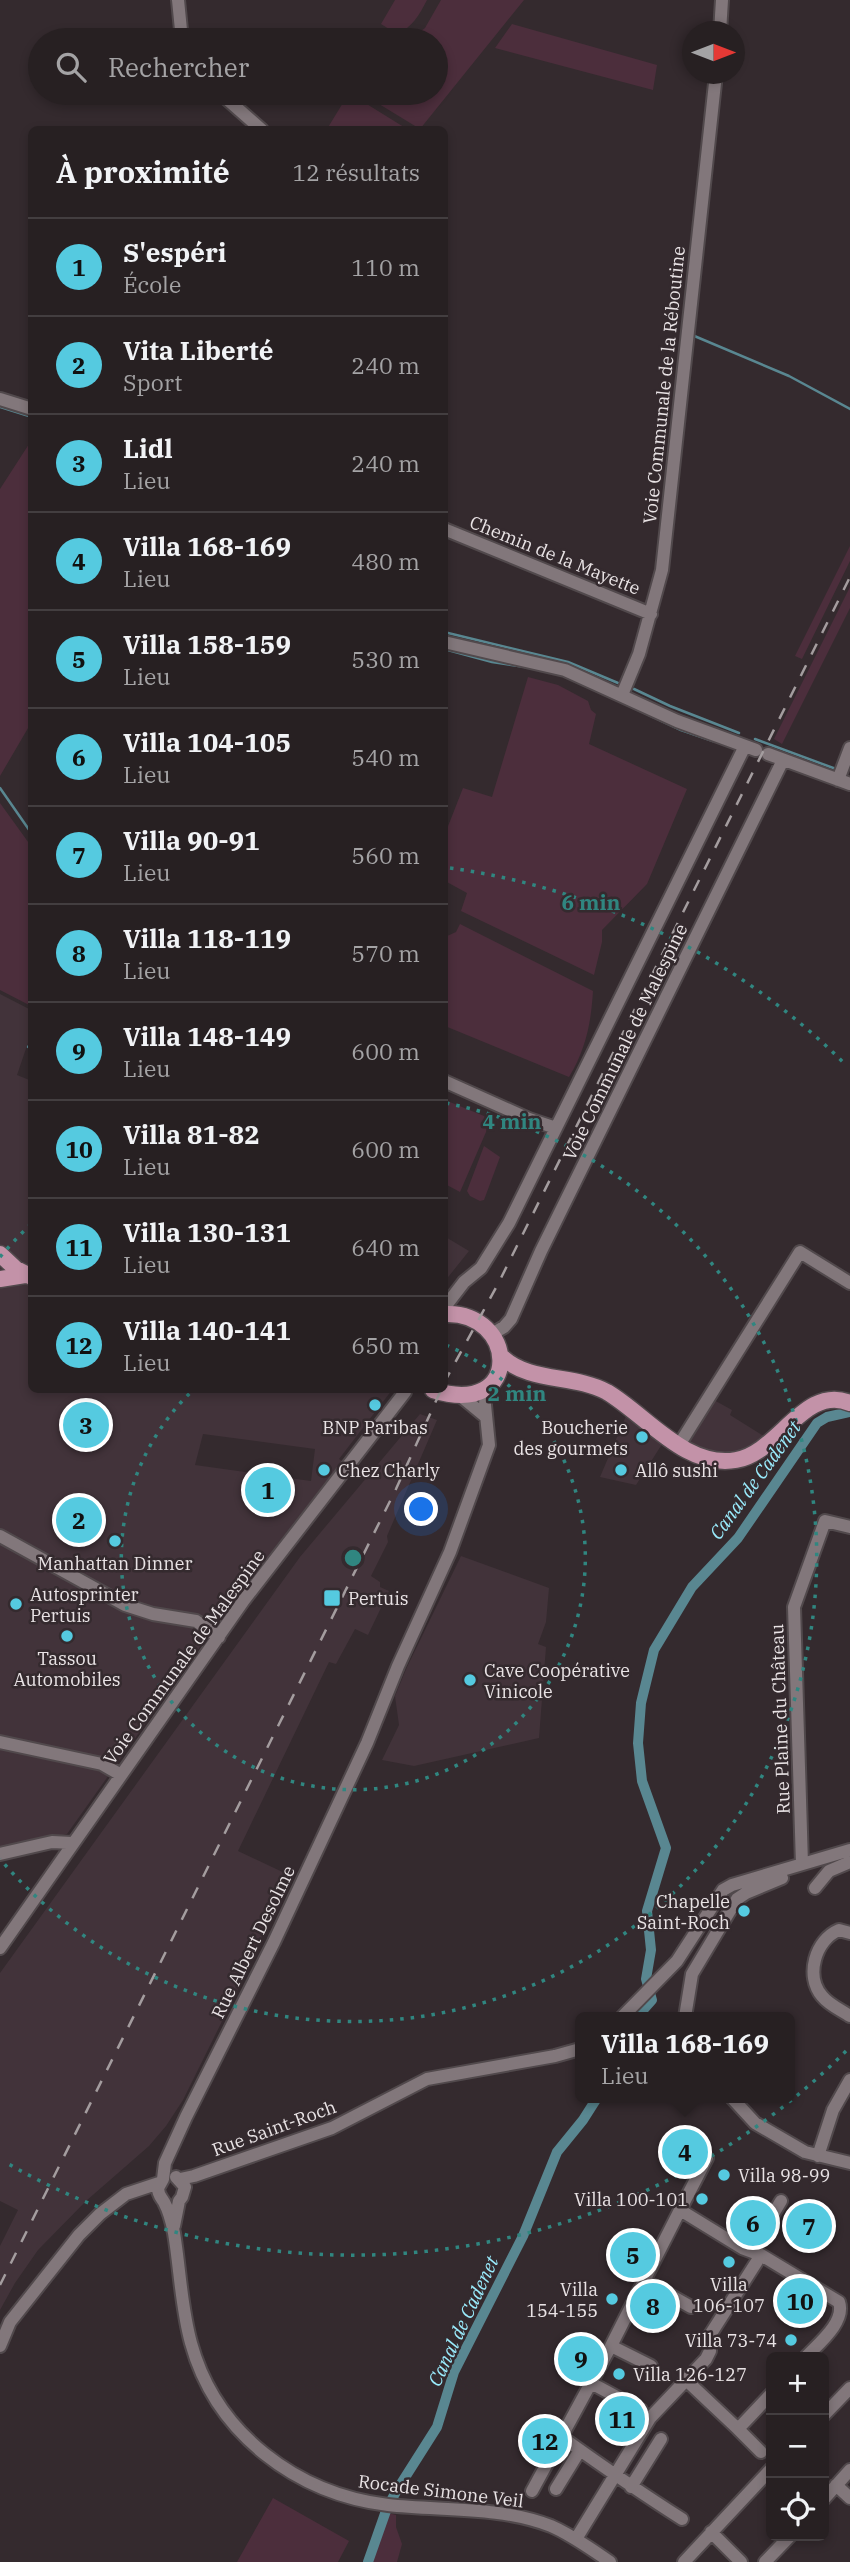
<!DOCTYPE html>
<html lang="fr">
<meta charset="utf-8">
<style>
:root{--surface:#272022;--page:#2f282a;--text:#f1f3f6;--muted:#a4a3a5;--line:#433e40;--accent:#55cae0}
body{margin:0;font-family:"IBM Plex Serif",serif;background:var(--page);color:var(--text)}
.controls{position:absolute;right:21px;bottom:21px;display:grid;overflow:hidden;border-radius:10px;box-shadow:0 4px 10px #0003}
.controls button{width:63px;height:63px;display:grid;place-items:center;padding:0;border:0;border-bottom:2px solid var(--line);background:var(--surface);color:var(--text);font:35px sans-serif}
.compass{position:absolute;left:682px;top:21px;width:63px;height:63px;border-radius:50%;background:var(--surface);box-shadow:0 4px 10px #0003;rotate:90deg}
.you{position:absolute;left:422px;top:1510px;width:24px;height:24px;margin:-18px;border:5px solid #fff;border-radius:50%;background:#1a73e8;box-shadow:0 0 0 10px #1a73e833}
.badge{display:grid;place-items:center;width:46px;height:46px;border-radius:50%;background:var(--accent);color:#111;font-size:23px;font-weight:700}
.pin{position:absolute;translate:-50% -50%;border:4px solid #fff;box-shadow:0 2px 7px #0006}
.popup{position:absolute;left:575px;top:2012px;width:220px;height:91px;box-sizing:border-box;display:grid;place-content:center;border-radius:10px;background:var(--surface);filter:drop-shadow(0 2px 5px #0005);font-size:23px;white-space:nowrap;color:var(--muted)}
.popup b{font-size:26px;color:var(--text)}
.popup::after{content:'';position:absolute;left:50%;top:100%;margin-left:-14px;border:14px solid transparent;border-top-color:var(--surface)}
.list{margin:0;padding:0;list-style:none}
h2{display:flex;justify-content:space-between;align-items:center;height:91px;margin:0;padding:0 28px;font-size:30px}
h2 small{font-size:23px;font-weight:400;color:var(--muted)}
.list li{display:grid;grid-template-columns:46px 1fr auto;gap:21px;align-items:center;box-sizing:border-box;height:98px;padding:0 28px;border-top:2px solid var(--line)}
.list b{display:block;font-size:26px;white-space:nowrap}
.list p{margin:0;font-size:23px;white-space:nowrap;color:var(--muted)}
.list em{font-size:23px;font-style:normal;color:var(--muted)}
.icon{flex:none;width:38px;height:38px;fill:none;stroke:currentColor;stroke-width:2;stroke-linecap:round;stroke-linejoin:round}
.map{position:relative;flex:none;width:850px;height:2562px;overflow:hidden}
.search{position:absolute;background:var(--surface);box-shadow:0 4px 10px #0003;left:28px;top:28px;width:420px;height:77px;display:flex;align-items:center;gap:18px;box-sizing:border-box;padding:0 24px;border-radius:38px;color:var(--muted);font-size:26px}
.panel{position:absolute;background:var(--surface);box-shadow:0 4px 10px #0003;left:28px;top:126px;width:420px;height:1267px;border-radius:10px}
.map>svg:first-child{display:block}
.built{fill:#42333a;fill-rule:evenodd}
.green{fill:#4c2e3c}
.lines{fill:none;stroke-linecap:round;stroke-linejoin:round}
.stream{stroke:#598791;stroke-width:2.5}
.canal{stroke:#598791;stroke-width:10}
.minor-casing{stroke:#51494c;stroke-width:16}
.major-casing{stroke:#51494c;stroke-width:19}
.minor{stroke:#82777b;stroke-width:12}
.major{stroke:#c392a8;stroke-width:16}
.rail{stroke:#a49d9f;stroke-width:2.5;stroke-dasharray:12 12;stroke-linecap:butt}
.ring{fill:none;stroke:#308680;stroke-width:3.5;stroke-dasharray:3.5 7}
.poi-dot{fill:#55cae0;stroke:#342a2e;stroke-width:2.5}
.labels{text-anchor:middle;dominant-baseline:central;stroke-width:5;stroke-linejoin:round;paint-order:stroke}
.street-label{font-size:18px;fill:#e9e3e5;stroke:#342a2e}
.poi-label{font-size:18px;fill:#e9e3e5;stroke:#342a2e;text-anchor:start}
.water-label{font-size:19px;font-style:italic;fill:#9aebfc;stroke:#342a2e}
.centre{fill:#308680;stroke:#342a2e;stroke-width:3.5}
.ring-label{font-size:21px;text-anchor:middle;font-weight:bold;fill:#308680;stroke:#342a2e;stroke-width:5;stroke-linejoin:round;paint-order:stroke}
</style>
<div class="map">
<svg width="850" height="2562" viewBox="0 0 850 2562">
<rect width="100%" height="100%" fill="#342a2e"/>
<!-- built -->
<path class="built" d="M0,994L31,1010V1034L17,1075L32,1081V1390H392L339,1459L342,1461L224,1613L67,1834L0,1849ZM203,1434L315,1449L311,1481L195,1465Z
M444,1236L469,1251L445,1281H444Z
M712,1399L732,1410L730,1415L767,1438L751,1449L721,1455L711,1454L688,1444Z
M420,1414L437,1420L387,1536L388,1542L371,1576L380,1582V1587L389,1591L368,1635L355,1629L336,1664L329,1662L238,1851L291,1876L238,1989L183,2100L166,2126L149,2146L86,2201L38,2250L15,2283L0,2310V2246L18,2210L0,2201V1973L300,1557Z
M626,1416L664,1441L636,1485L600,1477Z
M461,1556L549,1588L546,1622L538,1644L546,1647L539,1738L414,1766L382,1760L399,1725L395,1696L407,1667Z"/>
<!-- green -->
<path class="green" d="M395,0H427C419,15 413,27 397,34L381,24Z
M441,0H524L420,129L361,93H436V40H409L425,28Z
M512,24L657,65L653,90L495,48Z
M349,93L407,129H327Z
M31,441V723L0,776V489Z
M850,546V561L802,659L795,656Z
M850,587V608L782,744L774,739Z
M528,677L558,685L588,701L591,710L596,714L589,744L687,789L647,884L602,930V942L594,975L461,911L467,893L445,881V834L463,788L492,797Z
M0,803L31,846V1006L0,990Z
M460,924L593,991C591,1023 586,1049 569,1077L445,1026V937L456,932Z
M445,1100L484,1116L488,1121L486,1132L460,1192L445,1184Z
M484,1146L500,1157L484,1200L480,1201L470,1196L467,1191Z
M273,2498L349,2541L338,2562H237Z
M388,2513L396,2515V2527L402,2544L397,2562H370Z"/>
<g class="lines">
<!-- stream -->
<path class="stream" d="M692,335L789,376L850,409
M0,407L32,417
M444,632L568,662L618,683
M444,649L492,662L532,668
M634,689L670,706L739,733
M613,698L681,730L713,741
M755,739L836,769
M0,788L32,834
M28,1047L32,1040"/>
<!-- canal -->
<path class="canal" d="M637,2017L652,2000L646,1979L651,1950L647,1911L666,1848L642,1781L638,1743L641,1703L654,1650L692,1587L738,1538L817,1423L827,1417L850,1412
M368,2562L387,2508L397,2490L437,2427L454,2372L523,2236L557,2152L583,2120L597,2098"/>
<!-- minor casing -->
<g class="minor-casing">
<path id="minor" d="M178,0L182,40
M720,32L722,0
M220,93L262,130
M0,399L32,409
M444,529L651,614
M444,642L565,670L677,721L756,750
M622,695L639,654L662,570L716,74
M768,754L850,784
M838,780L850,748
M444,1081L529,1119L556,1128
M444,1308L464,1282L481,1268L509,1223L745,746
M492,1334L504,1327L511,1319L541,1251L783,760
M486,1389L485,1405L489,1445L450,1552L398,1666L367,1743L274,1942L186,2117L165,2163L163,2179L158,2188C158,2195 161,2197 164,2202C169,2211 172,2223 174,2233C180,2269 181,2307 191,2343C216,2434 297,2494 388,2505C441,2511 500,2506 551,2526C572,2535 591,2549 610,2562
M462,1397L485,1416
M679,1445L800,1252L850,1283
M0,1536L125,1605L153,1614L196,1621L219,1637
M0,1742L102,1764L121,1775
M0,1854L52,1842L72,1843
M802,1864L794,1607L825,1521L850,1527
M815,1888L829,1871L850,1862
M850,1933L839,1930C815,1940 805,1976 822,1996C829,2005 841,2010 850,2016
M0,1948L244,1600L405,1392
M622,2017L677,1961L723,1890L732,1885L850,1850
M685,2017L692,1974L737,1899L746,1893L782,1878
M732,2098L755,2123L805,2152L850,2163
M818,2156L833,2110L850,2080
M180,2179L194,2176L332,2128L427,2079L555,2056L580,2049
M174,2226L179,2201L182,2197L185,2187L176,2177
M751,2251L781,2201
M761,2255L839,2302C846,2322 818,2344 806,2357
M643,2280L691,2307
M0,2346L10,2322L79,2235L100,2214L126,2194L159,2183
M611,2346L651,2366
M686,2380L738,2429
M591,2383L641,2410
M824,2415L850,2388
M563,2438C602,2466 641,2493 682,2519
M761,2452L738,2429L771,2394
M836,2485L850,2498
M631,2487L661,2439
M556,2489L580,2450
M532,2491L611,2346L680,2210
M824,2499L850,2470
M711,2532L741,2562
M576,2539L650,2418L706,2359L710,2351V2335L761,2255L742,2248L680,2210L707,2158
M684,2562L771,2469
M765,2562L790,2536"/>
</g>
<!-- major casing -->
<g class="major-casing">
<path id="major" d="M0,1254L16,1269L32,1277
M0,1279L25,1275
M502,1357C530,1383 574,1374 607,1392C646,1415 686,1469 736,1460C779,1453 804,1384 850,1403
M433,1390C525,1419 517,1310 444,1314"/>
</g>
<!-- minor -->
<use href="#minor" class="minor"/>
<!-- major -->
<use href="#major" class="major"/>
<!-- rail -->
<path class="rail" d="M444,1383L498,1284L850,577
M0,2285L396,1489L441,1390"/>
</g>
<!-- distance rings -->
<g class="ring">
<path d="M446 1345A232 232 0 1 1 193 1390"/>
<path d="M0 1257A464 464 0 0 1 31 1224M446 1103A464 464 0 1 1 0 1859"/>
<path d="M846 2051A697 697 0 0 1 5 2162M450 868A697 697 0 0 1 846 1065"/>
</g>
<!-- markers -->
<g class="poi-dot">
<circle cx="375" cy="1405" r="7"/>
<circle cx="642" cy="1437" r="7"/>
<circle cx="324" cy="1470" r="7"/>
<circle cx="621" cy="1470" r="7"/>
<circle cx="115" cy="1541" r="7"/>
<rect x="323" y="1589" width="18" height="18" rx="3.5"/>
<circle cx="16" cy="1604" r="7"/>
<circle cx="67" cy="1636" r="7"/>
<circle cx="470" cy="1680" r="7"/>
<circle cx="744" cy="1911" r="7"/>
<circle cx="724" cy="2175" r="7"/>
<circle cx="702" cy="2199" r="7"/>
<circle cx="729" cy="2262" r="7"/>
<circle cx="612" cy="2299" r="7"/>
<circle cx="791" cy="2340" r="7"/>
<circle cx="619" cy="2374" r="7"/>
</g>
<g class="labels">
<!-- street labels -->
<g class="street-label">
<text transform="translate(664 385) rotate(-84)">Voie Communale de la Réboutine</text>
<text transform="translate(555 555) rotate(22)">Chemin de la Mayette</text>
<text transform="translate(625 1042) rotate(-64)">Voie Communale de Malespine</text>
<text transform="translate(184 1657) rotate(-54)">Voie Communale de Malespine</text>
<text transform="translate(780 1719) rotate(-92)">Rue Plaine du Château</text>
<text transform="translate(253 1942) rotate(-64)">Rue Albert Desolme</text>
<text transform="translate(274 2128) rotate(-20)">Rue Saint-Roch</text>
<text transform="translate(441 2491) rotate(7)">Rocade Simone Veil</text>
</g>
<!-- poi labels -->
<g class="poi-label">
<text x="375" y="1427" text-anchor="middle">BNP Paribas</text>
<text x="628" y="1427" text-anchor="end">Boucherie<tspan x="628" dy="21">des gourmets</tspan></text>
<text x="338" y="1470">Chez Charly</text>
<text x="635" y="1470">Allô sushi</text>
<text x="115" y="1563" text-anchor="middle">Manhattan Dinner</text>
<text x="30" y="1594">Autosprinter<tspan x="30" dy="21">Pertuis</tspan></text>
<text x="348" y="1598">Pertuis</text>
<text x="67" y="1658" text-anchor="middle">Tassou<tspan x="67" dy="21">Automobiles</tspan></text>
<text x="484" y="1670">Cave Coopérative<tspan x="484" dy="21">Vinicole</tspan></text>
<text x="730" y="1901" text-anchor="end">Chapelle<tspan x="730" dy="21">Saint-Roch</tspan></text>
<text x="738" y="2175">Villa 98-99</text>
<text x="688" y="2199" text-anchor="end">Villa 100-101</text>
<text x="729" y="2284" text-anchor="middle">Villa<tspan x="729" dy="21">106-107</tspan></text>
<text x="598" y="2289" text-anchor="end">Villa<tspan x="598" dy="21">154-155</tspan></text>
<text x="777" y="2340" text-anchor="end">Villa 73-74</text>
<text x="633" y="2374">Villa 126-127</text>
</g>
<!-- water labels -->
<g class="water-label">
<text transform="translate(755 1480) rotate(-54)">Canal de Cadenet</text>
<text transform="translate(463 2321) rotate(-65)">Canal de Cadenet</text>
</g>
</g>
<circle cx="353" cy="1558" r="10" class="centre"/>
<g class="ring-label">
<text x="591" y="910">6 min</text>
<text x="512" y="1129">4 min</text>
<text x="517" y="1401">2 min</text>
</g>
</svg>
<div class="controls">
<button>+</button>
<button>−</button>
<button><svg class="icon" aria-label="locate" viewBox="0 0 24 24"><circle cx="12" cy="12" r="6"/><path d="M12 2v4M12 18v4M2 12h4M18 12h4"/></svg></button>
</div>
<svg class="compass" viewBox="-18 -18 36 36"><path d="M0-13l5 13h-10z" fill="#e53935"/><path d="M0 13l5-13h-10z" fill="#a4a3a5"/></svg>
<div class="you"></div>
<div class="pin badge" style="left:268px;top:1490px">1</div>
<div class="pin badge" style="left:79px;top:1520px">2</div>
<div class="pin badge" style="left:86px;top:1425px">3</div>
<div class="pin badge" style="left:685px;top:2152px">4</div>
<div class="popup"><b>Villa 168-169</b>Lieu</div>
<div class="pin badge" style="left:633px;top:2255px">5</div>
<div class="pin badge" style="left:753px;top:2223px">6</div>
<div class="pin badge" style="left:809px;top:2226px">7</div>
<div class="pin badge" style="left:653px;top:2306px">8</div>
<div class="pin badge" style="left:581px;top:2359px">9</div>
<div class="pin badge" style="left:800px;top:2301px">10</div>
<div class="pin badge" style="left:622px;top:2419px">11</div>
<div class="pin badge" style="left:545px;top:2441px">12</div>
<div class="search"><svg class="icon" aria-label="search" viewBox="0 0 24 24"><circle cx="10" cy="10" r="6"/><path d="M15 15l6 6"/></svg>Rechercher</div>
<section class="panel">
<h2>À proximité<small>12 résultats</small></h2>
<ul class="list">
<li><span class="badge">1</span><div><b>S'espéri</b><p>École</p></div><em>110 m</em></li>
<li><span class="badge">2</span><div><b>Vita Liberté</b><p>Sport</p></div><em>240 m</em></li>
<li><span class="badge">3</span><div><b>Lidl</b><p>Lieu</p></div><em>240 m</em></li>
<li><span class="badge">4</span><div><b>Villa 168-169</b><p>Lieu</p></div><em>480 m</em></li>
<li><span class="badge">5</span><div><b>Villa 158-159</b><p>Lieu</p></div><em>530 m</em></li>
<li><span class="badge">6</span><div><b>Villa 104-105</b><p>Lieu</p></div><em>540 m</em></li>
<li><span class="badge">7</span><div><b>Villa 90-91</b><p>Lieu</p></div><em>560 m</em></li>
<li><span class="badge">8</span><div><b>Villa 118-119</b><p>Lieu</p></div><em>570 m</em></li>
<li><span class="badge">9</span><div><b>Villa 148-149</b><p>Lieu</p></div><em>600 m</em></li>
<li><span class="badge">10</span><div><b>Villa 81-82</b><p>Lieu</p></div><em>600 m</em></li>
<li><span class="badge">11</span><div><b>Villa 130-131</b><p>Lieu</p></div><em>640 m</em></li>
<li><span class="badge">12</span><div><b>Villa 140-141</b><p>Lieu</p></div><em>650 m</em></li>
</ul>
</section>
</div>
